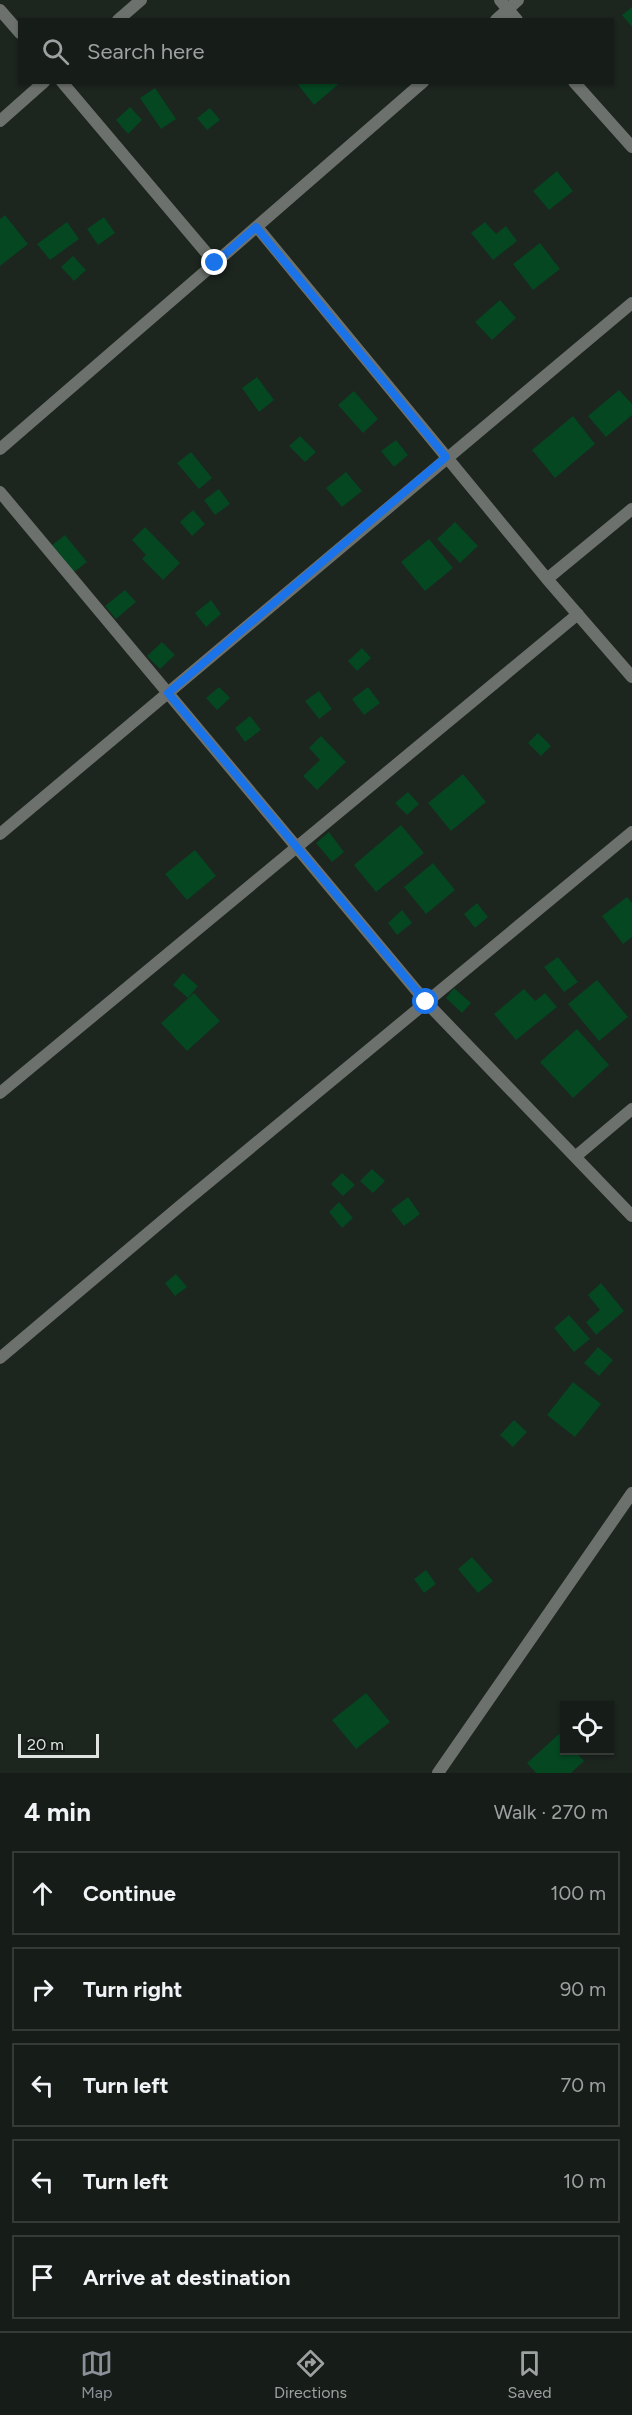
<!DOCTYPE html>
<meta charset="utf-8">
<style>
:root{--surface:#161c17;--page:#232924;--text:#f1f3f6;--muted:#9ea1a1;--line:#353a36;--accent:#8c9099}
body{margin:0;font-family:Figtree,sans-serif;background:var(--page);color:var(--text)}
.controls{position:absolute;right:18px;bottom:18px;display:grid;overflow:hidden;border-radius:0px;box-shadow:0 2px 4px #0004}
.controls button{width:54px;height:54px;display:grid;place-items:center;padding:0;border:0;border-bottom:2px solid var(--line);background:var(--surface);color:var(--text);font:30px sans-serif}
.scale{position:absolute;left:18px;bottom:15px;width:81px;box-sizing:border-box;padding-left:6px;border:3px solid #dfe4e0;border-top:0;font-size:16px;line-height:21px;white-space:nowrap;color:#dfe4e0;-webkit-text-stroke:4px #141c16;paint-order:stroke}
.stop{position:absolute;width:18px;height:18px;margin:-14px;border:4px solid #1a73e8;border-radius:50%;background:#fff}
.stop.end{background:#1a73e8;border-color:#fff;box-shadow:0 2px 6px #0008}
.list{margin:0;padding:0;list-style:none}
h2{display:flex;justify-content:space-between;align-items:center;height:78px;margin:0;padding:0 24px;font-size:26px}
h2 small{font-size:20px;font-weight:400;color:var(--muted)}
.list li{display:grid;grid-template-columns:39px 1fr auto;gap:18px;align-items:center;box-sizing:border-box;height:84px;margin:0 12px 12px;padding:0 12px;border:2px solid var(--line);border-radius:0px}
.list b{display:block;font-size:22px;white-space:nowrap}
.list em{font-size:20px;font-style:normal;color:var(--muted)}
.icon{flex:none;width:33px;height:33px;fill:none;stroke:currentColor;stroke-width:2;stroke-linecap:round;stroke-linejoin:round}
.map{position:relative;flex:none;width:632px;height:1773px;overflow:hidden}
.search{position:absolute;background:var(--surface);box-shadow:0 2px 4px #0004;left:18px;right:18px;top:18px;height:66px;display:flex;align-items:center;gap:15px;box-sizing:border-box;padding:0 21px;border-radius:0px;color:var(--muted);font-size:22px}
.sheet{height:558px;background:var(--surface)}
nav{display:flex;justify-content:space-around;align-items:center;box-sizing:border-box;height:84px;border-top:2px solid var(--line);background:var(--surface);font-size:16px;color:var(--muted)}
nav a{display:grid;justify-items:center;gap:3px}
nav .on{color:var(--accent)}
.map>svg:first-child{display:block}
.building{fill:#044721}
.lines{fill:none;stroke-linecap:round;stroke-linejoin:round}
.minor{stroke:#6d716d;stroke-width:12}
.route{stroke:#1a73e8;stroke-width:8}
</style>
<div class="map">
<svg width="632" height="1773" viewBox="0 0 632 1773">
<rect width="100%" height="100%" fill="#1d251f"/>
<!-- building -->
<path class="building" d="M632,7V27L622,15Z
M296,82H341L314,105Z
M155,88L176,119L161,129L140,98Z
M130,107L142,120L128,134L116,120Z
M210,108L220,120L207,130L197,118Z
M557,171L573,191L549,210L533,191Z
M5,215L28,244L0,266V219Z
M104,217L115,233L98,245L87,229Z
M67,222L79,239L50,260L37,244Z
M485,222L496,234L506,226L517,241L493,260L471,233Z
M540,243L560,269L533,290L513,264Z
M73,256L86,270L74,281L61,267Z
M500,300L516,318L492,340L475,322Z
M257,377L274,400L259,412L242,388Z
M619,390L632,404V415L606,437L588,416Z
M354,391L378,419L363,433L338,405Z
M573,416L595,444L555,478L532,450Z
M300,436L316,452L305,462L289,446Z
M396,440L408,455L394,467L381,451Z
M191,452L212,478L199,489L177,463Z
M346,472L362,491L342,507L326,488Z
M219,489L230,504L215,515L204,500Z
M193,510L205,524L192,536L180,522Z
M455,522L478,546L460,563L437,539Z
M145,527L180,563L163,580L142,559L146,555L132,540Z
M65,535L87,562L74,572L52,545Z
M429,539L453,568L425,591L401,562Z
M125,590L136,602L116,619L105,606Z
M211,600L221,614L206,627L195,613Z
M162,642L175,655L160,669L147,656Z
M362,648L371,658L357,671L348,661Z
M219,687L230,698L217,710L206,698Z
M368,687L380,703L364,715L352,699Z
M319,691L332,709L319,719L305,701Z
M250,716L261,730L245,742L235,728Z
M538,733L551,746L541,756L528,743Z
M321,736L346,762L317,790L303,776L320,760L309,748Z
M463,774L486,802L451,831L428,803Z
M408,792L419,804L407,815L395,803Z
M401,825L424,853L376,892L354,865Z
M329,832L344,852L332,862L316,843Z
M195,850L216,876L187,900L165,874Z
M433,863L455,890L426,914L404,887Z
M627,897L632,903V937L623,944L602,916Z
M477,903L488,917L475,928L464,914Z
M402,910L412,923L397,935L388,923Z
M558,957L578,982L564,992L544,967Z
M183,973L198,986L188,998L173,985Z
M597,980L628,1017L599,1041L568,1004Z
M454,988L471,1003L462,1013L446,998Z
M524,989L535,1001L545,993L557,1007L516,1040L494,1014Z
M194,993L220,1021L187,1051L161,1023Z
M577,1029L609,1065L573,1098L540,1062Z
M372,1169L385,1181L373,1193L360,1181Z
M342,1173L355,1185L343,1196L331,1184Z
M408,1197L420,1214L404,1226L391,1210Z
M339,1202L353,1218L342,1228L329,1212Z
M176,1274L187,1287L175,1296L165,1283Z
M601,1283L624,1311L596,1335L586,1322L600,1310L588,1295Z
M569,1315L590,1339L574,1352L554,1328Z
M598,1347L613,1360L599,1376L584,1363Z
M573,1382L601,1404L575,1437L547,1415Z
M514,1420L527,1432L513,1447L500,1435Z
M472,1557L493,1581L478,1593L458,1569Z
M426,1570L436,1584L424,1593L414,1579Z
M366,1693L390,1722L356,1749L332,1720Z
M559,1734L564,1740V1750H574L584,1761L571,1773H536L527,1763Z"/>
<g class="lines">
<!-- minor -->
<path class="minor" d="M500,0L517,20
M0,10L20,33
M118,20L141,0
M496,20L518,0
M62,82L215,263L423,82
M574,82L632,147
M0,121L44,82
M257,227L547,579
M0,449L215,263
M0,492L426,1002L632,1216
M632,509L547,579L632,677
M0,834L632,303
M0,1093L578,614
M575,1157L632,1109
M0,1358L180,1206L632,832
M438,1773L632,1493"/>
</g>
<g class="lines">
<!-- route -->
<path class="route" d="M215,263L256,227L446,457L168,693L426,1002"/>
</g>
</svg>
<div class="controls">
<button><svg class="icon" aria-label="locate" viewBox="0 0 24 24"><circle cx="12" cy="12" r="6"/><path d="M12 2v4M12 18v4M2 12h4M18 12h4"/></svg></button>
</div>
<div class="scale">20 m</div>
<div class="stop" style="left:426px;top:1002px"></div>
<div class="stop end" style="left:215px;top:263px"></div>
<div class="search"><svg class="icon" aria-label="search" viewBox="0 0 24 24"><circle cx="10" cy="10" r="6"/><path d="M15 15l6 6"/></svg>Search here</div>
</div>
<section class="sheet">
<h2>4 min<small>Walk · 270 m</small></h2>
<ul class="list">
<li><svg class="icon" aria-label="ahead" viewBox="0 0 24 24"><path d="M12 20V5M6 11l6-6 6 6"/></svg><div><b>Continue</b></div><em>100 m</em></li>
<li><svg class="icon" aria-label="right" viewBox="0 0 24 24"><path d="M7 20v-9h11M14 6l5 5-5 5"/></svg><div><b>Turn right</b></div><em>90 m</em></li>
<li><svg class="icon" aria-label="left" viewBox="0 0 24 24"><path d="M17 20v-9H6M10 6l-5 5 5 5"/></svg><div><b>Turn left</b></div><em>70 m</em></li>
<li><svg class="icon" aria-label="left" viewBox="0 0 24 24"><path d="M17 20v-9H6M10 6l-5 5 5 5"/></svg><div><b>Turn left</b></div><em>10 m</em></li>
<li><svg class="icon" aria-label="arrive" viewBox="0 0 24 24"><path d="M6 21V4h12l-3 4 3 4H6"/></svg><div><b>Arrive at destination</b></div></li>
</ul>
</section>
<nav>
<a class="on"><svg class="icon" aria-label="map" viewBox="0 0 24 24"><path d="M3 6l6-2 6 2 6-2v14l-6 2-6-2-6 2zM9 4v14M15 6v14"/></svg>Map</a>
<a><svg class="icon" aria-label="directions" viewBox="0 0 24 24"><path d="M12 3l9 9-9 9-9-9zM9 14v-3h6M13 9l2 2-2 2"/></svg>Directions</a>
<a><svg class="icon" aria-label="saved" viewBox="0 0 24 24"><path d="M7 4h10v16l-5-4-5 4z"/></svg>Saved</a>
</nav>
